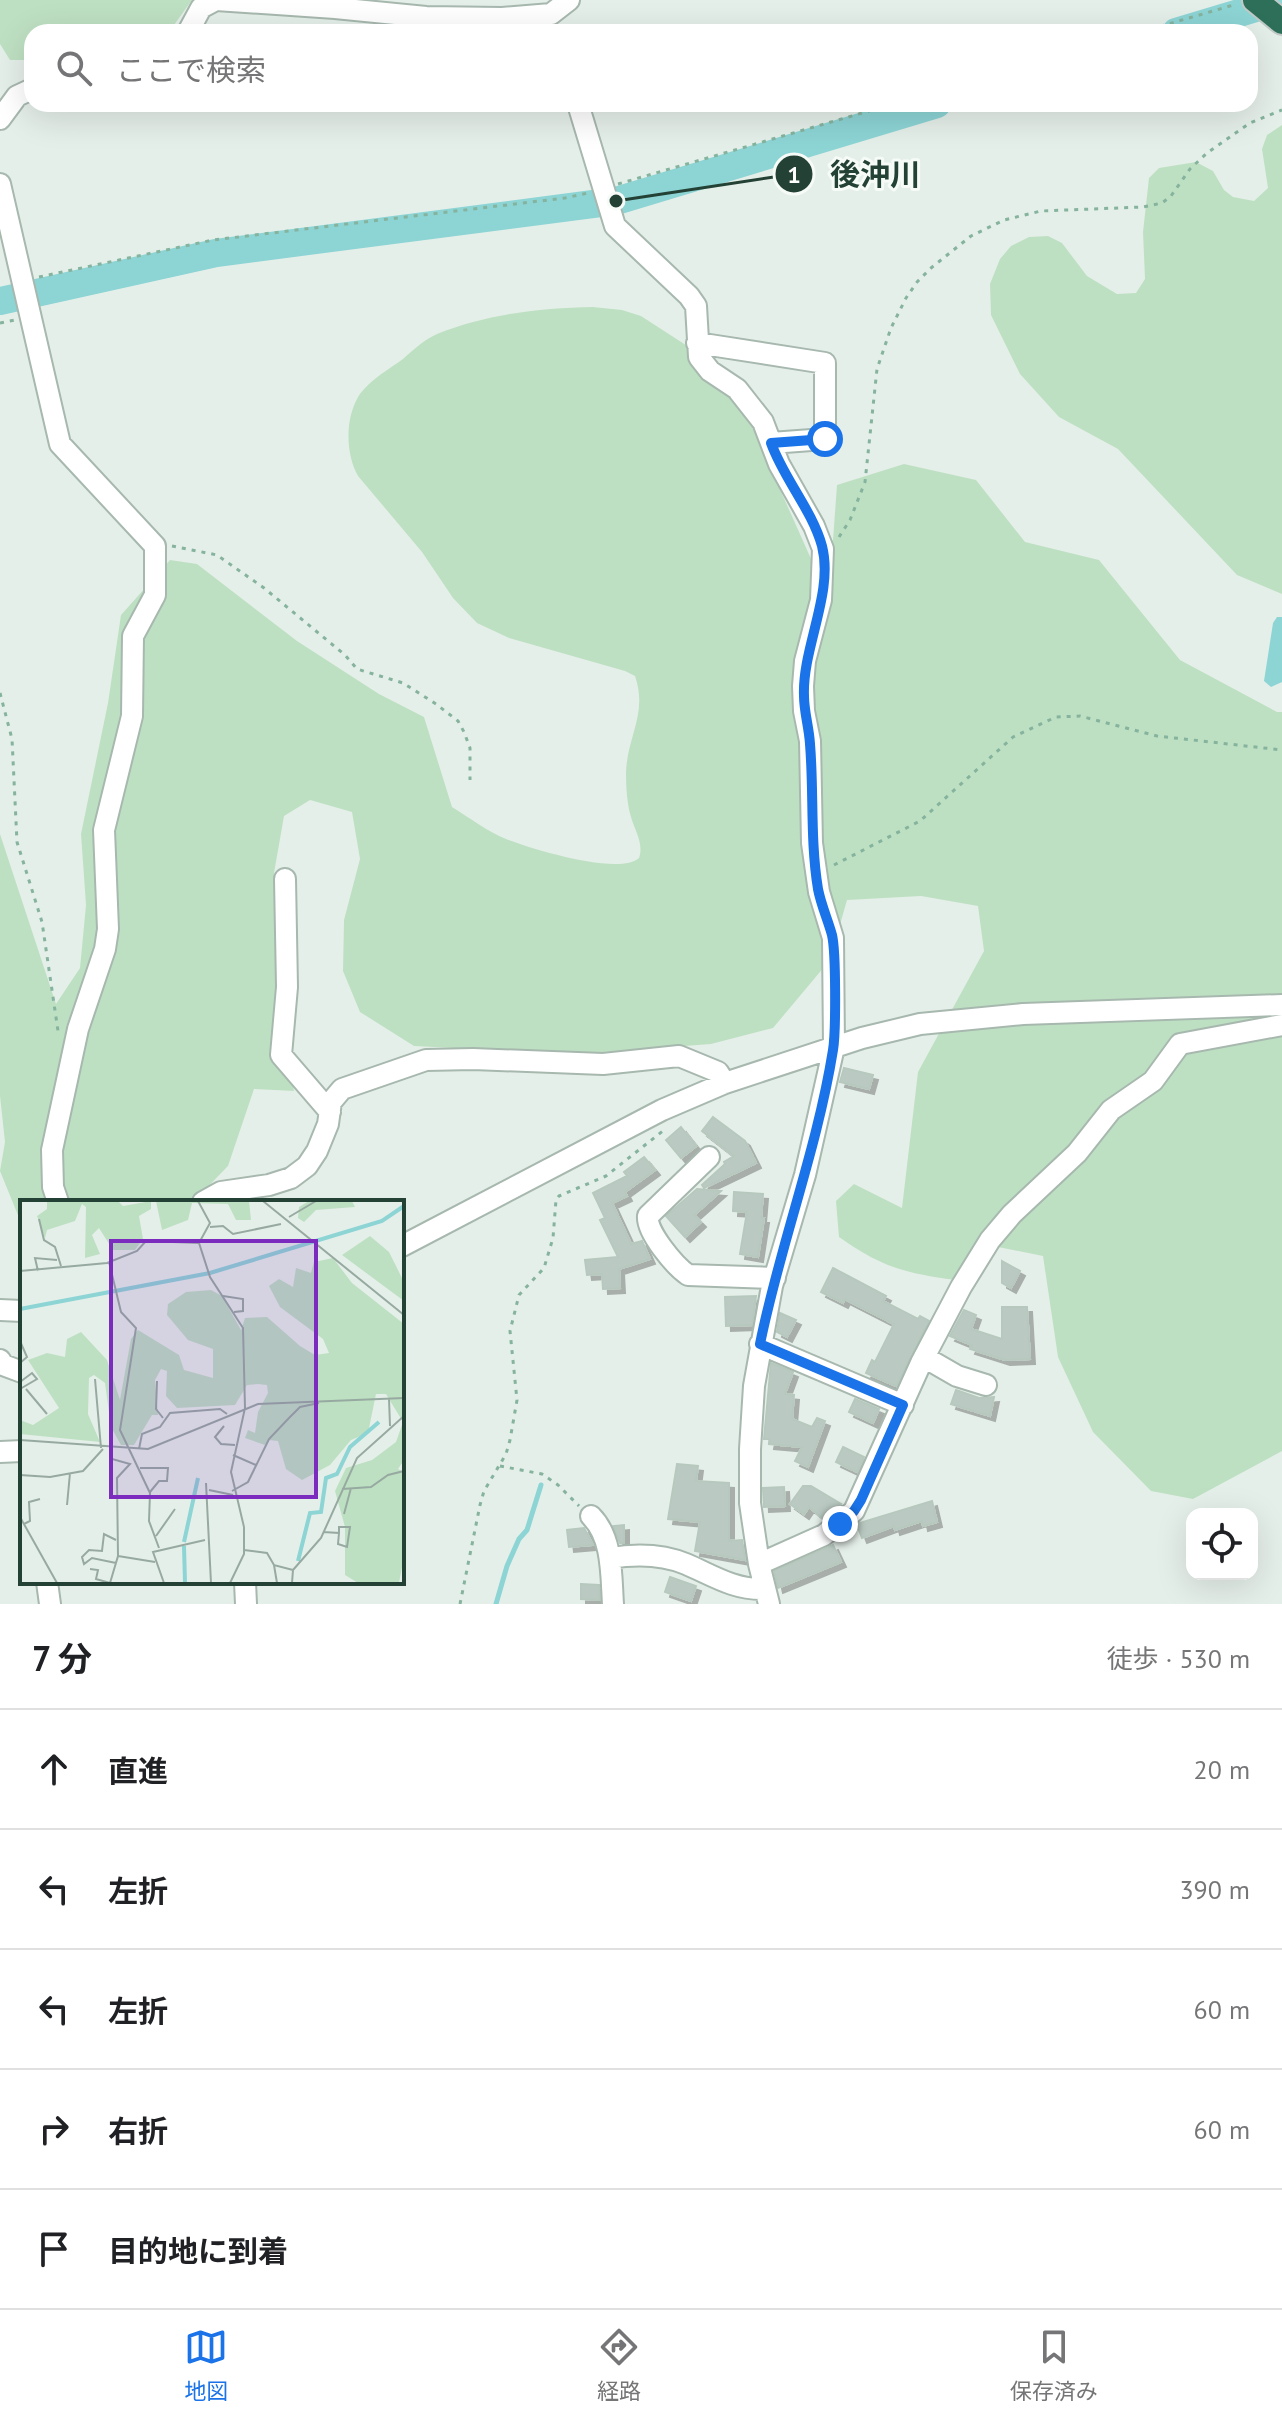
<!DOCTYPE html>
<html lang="ja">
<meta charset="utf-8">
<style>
:root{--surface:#fff;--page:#f6f6f6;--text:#202124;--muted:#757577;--line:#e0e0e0;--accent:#1a73e8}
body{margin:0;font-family:"PT Sans","Noto Sans JP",sans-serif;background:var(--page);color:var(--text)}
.controls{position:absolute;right:24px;bottom:24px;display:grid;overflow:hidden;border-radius:16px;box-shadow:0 8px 32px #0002}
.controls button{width:72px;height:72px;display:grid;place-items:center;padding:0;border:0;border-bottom:2px solid var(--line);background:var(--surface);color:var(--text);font:40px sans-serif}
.stop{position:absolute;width:24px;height:24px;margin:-18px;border:6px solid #1a73e8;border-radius:50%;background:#fff}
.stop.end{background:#1a73e8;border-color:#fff;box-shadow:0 2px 8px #0008}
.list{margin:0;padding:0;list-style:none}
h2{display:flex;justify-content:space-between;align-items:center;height:104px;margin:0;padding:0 32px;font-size:34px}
h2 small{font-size:26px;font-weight:400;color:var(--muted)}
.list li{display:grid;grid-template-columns:52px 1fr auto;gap:24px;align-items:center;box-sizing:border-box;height:120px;padding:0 32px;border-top:2px solid var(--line)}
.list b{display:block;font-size:30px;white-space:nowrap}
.list em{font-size:26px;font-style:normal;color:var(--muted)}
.icon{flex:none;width:44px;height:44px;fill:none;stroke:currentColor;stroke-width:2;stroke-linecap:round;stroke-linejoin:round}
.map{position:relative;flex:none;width:1282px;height:1604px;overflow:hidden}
.search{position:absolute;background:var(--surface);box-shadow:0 8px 32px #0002;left:24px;right:24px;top:24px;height:88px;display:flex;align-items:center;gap:20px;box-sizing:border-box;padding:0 28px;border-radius:24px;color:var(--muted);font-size:30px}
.sheet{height:704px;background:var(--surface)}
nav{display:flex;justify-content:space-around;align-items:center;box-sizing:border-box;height:112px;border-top:2px solid var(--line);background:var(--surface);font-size:22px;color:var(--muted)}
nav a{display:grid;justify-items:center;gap:4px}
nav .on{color:var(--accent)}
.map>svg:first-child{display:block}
.green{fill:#bee0c2}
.water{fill:#8dd4d5}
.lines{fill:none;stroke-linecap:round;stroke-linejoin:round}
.stream{stroke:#8dd4d5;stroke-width:5}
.river{stroke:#8dd4d5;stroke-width:28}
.building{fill:#bacac2;stroke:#b7c9bf;stroke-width:2;filter:url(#shadow)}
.minor-casing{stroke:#a7b8af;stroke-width:24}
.highway-casing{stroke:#c1cac6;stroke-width:28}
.path{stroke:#85b39e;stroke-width:3;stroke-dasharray:4 6;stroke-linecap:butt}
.minor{stroke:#fff;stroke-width:20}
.highway{stroke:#2e6f59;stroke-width:24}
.route{stroke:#1a73e8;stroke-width:10}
.inset-river{fill:none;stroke:#8dd4d5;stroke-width:4}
.inset-road{fill:none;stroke:#97aaa1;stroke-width:2}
.view{fill:#7b2cbf;fill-opacity:0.15;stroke:#7b2cbf;stroke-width:4}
.inset-edge{fill:none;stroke:#234235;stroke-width:4}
.leader{fill:none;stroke:#234235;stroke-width:3}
.callout-dot{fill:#234235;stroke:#f6fbf8;stroke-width:3}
.mark-label{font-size:24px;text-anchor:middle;font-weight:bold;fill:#fff}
.callout-label{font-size:30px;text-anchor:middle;font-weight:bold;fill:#234235;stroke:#f6fbf8;stroke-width:6;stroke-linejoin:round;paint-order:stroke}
</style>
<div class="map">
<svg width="1282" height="1604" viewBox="0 0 1282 1604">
<defs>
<filter id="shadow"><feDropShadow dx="5" dy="5" stdDeviation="0" flood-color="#0004"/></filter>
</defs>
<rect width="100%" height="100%" fill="#e5efe9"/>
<!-- green -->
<path class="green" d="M0,0H192L169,32H32V60H10L0,44Z
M1282,125V594L1237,575L1118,449L1059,417L1020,374L991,315L990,284L1000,259L1011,246L1029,237L1048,236L1062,243L1087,276L1117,294L1136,293L1145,279L1143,232L1149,178L1159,168L1196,162L1213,171L1224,190L1233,197L1254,201L1268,188L1262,149L1267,135Z
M593,307L622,310L641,316L692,349L732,382L812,561L833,540L837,485L904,464L976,480L1025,542L1099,560L1180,660L1277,712H1282V1451L1193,1499L1151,1491L1093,1432L1058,1357L1043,1256L988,1245L963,1281C909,1274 884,1269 839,1237L836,1201L854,1184L902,1208L918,1072L984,951L978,906L921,896L847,900L830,960L773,1028L711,1044L578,1054L414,1046L360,1012L343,971L344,920L360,859L352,812L310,800L284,816L274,873L277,995L294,1091L254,1089L228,1166L193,1202H22V1225L0,1171L5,1142L0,1096V834L56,1004L80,968L86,905L81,834L108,703L121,615L170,560L197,564L297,641L379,694L424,717L452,807C470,818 488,832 506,839C532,849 619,876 639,858C644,844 635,831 631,817C627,804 626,787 626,773C627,736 648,714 635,676L625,671L509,638L477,623L453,598L422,552L358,476C346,455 345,421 357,399C366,382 388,370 403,359C413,350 425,339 437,334C487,314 540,308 593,307Z"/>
<!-- water -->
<path class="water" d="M1277,617H1282V682L1271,687L1264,681L1273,623Z"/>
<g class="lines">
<!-- stream -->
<path class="stream" d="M496,1604L507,1566L519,1539L527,1530L541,1485"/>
<!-- river -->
<path class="river" d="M1176,32L1282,0
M0,301L216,253L616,201L937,104"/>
</g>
<!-- building -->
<path class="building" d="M844,1068L873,1075L869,1089L840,1082Z
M713,1117L745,1141L756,1163L704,1188L702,1185L725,1164L724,1162L734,1156L702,1131Z
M681,1127L696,1146L681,1158L666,1140Z
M644,1157L655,1170L625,1192L627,1196L612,1203L631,1244L642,1241L650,1259L619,1269L620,1288L603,1289L602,1274L587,1275L585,1260L618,1257L600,1220L605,1218L593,1193L627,1176L624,1172Z
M697,1189L721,1191L694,1215L701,1222L685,1237L666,1216Z
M734,1192L763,1194L761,1218H764L758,1257L740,1254L747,1212L733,1211Z
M1002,1261L1020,1271L1011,1288L1002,1283Z
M833,1268L886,1296L883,1301L918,1319L920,1316L929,1321L896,1386L866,1373L872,1360L875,1362L894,1324L845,1299L843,1303L821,1292Z
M756,1296L752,1325L726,1326L725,1297Z
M1002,1307H1027L1030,1359L1005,1360L970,1349L972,1345L950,1336L964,1310L976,1315L971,1329L1002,1339Z
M780,1313L796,1320L787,1337L777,1332Z
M771,1363L793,1372L785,1394L794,1395L792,1419L812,1427L817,1418L825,1421L808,1467L795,1461L802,1447L769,1444L770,1439H764Z
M956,1390L979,1398L994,1397L990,1416L951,1404Z
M855,1399L879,1409L873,1423L849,1412Z
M843,1447L864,1457L857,1472L836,1462Z
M677,1464L698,1466L696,1481L729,1483V1541L742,1540L745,1560L695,1551L700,1522L668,1519Z
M803,1486H811L841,1504L824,1519L809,1507L804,1514L790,1504Z
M784,1487L785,1506L764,1507L763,1488Z
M932,1501L937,1522L923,1526L922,1521L895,1530L894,1526L862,1538L857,1525L860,1523Z
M624,1525V1543H620L613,1526Z
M584,1528L593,1545L569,1547L567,1530Z
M833,1545L841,1562L778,1588L774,1571Z
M670,1577L696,1586L691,1601L665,1592Z
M581,1584L599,1585L600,1600L581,1599Z"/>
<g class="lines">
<!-- minor casing -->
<g class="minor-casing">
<path id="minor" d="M188,32L201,8L216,0L335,8L426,17L502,18L551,14L569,0
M578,104L615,226L689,296L696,306L699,357L710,371L737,389L763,422L779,464L814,526L823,549L821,600L805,661L803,686L804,711L810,741L812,843L819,892L833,938L834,1047L805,1175L772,1286L754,1386L750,1449V1503L759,1564L769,1604
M0,119L17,96L32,89
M0,184L60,444L155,546V595L133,636L132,716L104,830L108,929L105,949L78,1029L52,1150L53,1187L58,1202
M697,343L825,363V439L771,443
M285,879L287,987L281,1055L330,1112
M709,1157L648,1216C646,1232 675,1266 688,1275L775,1278
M203,1202L221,1192L269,1185L291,1178L307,1166L317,1151L328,1124L331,1102L342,1089L426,1060L473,1059L603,1064L679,1056L718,1072L725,1083
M402,1246L662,1110L725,1083L862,1038L920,1024L1023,1014L1282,1005
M0,1310L22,1311
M760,1344L903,1405
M924,1357L957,1376L986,1385
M0,1360L3,1365L22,1372
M0,1452L22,1451
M591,1516C613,1538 611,1575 613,1604
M610,1558C635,1554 662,1554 686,1564C712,1575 734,1590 764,1589
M759,1564L824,1535L854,1511L921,1363L961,1287L990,1240L1012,1214L1077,1153L1111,1110L1153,1081L1180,1044L1282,1025
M47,1582L50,1604
M245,1582L246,1604"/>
</g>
<!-- highway casing -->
<g class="highway-casing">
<path id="highway" d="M1255,0L1282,22"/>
</g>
<!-- path -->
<path class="path" d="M1141,32L1237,4
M618,184L893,104
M39,277L213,240L565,198L588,193
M0,323L15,320
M839,537L850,520L865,482L877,369L891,328L906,298L917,282L931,268L971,236L1004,220L1041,211L1143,207L1162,203L1171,196L1190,169L1207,153L1250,123L1282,110
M172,546L217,555L264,588L345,655L357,669L403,683L436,704L458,721L464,732L470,748V780
M0,693L12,739L17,842L42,922L58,1031
M834,865L920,821L1013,737L1056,717L1080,716L1157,736L1282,750
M500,1466L542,1474L558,1485L579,1506
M460,1604L480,1505L484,1491L506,1454L510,1440L517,1400L510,1331L519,1295L544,1268L553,1238L556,1200L559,1196L606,1176L664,1130"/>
<!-- minor -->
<use href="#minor" class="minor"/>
<!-- highway -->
<use href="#highway" class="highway"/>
</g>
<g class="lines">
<!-- route -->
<path class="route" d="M825,439L771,443C784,479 812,510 822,546C834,593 802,648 804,696C804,712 809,727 810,744C814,792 810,840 818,889C821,905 828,920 832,935C836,952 836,1032 833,1050C817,1150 780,1245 760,1344L903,1405L861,1500L854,1511L840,1524"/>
</g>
<!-- overview -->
<g transform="translate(20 1200)">
<rect width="384" height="384" fill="#e5efe9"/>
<path d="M27,1H98L103,6L131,1V9L119,16L123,39L115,50H93L79,28L72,35L80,54L65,58L66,7L62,4L55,21L27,30L25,38L17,16L27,9ZM136,1H229L231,20H216L208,4L172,3L168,20L142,30ZM289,1H332L335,7L296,10L284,22L278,18L279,7ZM350,36L369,52L384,82V101L322,55ZM313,58L332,83L384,124V260L378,269L384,272V357L379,383H338L325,375V327L315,291L326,268L352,260L376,242L383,222L366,194H356L348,233L331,240L310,265L282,280L266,269L258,241L249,240L245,245L225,238L228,230L235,233L238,212L248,193L247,185L238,184L227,185L215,205L157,208L146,196L147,171L141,169L135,180L138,215H132L114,245H101L91,227L85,183L74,175L69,178L68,214L80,242L0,234V220L13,225L39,208L8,160L27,153L45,157L47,139L61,132L87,160L100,200L111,139L118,130L159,155L164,170L193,178V149L168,140L147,115L148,104L166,92L191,90L202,96L221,130L225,118L247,117L280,146L295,155L309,153L303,139L260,107L249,86L259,79L273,87L276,68L291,73L294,62Z" fill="#bee0c2"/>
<path class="inset-river" d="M0,109L190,73L362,21L384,6M164,342L178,278M164,346L165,383M278,361L290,313L301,312L306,278L317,274L330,247L359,222"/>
<path class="inset-road" d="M243,1L384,115M269,17L296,1M19,19L24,40L35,47L41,66M190,27L203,26L213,34L261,24M179,43L190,77L223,128L225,208L211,272L224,327V354L210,383M89,62L101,112L116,128L100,230L130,293L129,321L139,348M0,71L87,63L117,51L126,41L179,43L190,23L178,1M18,71L15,58L37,60M203,96L223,99V111L214,112M0,141L7,157L0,163M75,179L81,248M137,181L136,209L143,218M0,182L12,173L17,179L0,189M6,189L27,214M369,199L370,226M0,216V189M204,226L195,237L201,244L215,245M0,240L128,249L238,204L384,198M119,249L122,234L140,227L150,213L200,209L207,214M213,255L236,265M120,268H148L147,281H139L130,292M0,275L30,277L63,271L83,249M186,283L191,383M322,289L351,287L368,275L384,271M189,290L213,295M212,291L228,282L249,239L269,218L280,207L299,203M47,305L50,273M324,314L331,288M0,317L37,383M4,324L10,321L9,302L20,299M303,332L319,333L318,344L327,347L330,327H319V333M136,336L155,309M224,350L247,353L254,365M98,356L135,362M96,363L72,358L64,364L62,357L69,350L82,351L84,334L96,340M70,369L78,370L76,379L90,383M90,383L98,356L97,278L110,264L92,259L90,250M144,383L133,352L185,340M257,383L254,365L273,370M272,383L273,370L301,338L337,258L384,216"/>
<path class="view" d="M91,41H296V297H91Z"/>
<rect width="384" height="384" class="inset-edge"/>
</g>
<!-- callouts -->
<path class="leader" d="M616 201L794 174"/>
<g class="callout-dot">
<circle cx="616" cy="201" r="8"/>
<circle cx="794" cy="174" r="20"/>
</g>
<g class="mark-label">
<text x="794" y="183">1</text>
</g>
<g class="callout-label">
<text x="875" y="185">後沖川</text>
</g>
</svg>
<div class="controls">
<button><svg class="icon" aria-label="locate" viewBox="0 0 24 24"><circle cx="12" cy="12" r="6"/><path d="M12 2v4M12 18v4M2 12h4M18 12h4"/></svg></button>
</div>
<div class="stop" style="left:825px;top:439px"></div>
<div class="stop end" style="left:840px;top:1524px"></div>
<div class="search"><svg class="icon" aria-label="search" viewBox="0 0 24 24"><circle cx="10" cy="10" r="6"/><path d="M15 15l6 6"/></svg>ここで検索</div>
</div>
<section class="sheet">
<h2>7 分<small>徒歩 · 530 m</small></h2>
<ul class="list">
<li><svg class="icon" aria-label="ahead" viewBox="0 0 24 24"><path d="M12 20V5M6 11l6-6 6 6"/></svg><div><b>直進</b></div><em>20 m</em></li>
<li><svg class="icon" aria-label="left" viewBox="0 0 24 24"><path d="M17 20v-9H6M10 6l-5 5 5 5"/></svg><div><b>左折</b></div><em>390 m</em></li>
<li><svg class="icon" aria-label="left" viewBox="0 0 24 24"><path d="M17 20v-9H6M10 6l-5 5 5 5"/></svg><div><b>左折</b></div><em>60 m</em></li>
<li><svg class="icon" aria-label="right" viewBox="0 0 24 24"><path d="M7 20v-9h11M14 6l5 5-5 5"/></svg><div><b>右折</b></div><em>60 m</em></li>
<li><svg class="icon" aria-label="arrive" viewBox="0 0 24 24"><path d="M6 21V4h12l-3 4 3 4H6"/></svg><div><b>目的地に到着</b></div></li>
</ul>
</section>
<nav>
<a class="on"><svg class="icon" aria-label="map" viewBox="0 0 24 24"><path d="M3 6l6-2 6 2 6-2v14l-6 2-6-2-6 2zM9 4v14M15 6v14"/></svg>地図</a>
<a><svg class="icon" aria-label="directions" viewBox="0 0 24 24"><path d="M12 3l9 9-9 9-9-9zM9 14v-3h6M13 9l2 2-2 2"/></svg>経路</a>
<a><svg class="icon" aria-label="saved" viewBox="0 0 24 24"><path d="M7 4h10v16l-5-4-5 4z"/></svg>保存済み</a>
</nav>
